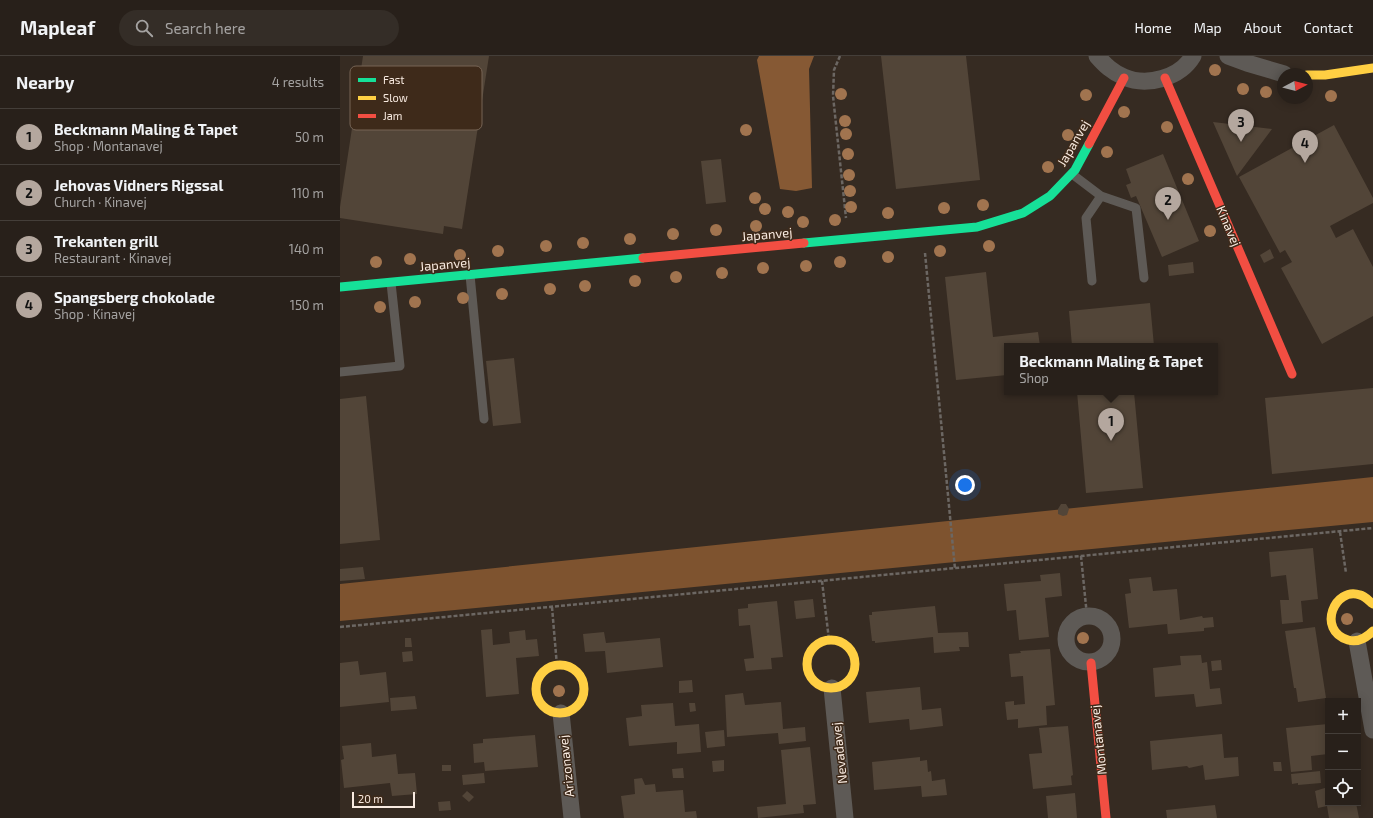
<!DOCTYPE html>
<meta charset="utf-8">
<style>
:root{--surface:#28201a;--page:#342d27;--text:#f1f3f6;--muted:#a5a3a2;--line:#443e39;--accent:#b4a79e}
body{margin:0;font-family:"Exo 2",sans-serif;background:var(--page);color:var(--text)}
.controls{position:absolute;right:12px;bottom:12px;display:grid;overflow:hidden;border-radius:0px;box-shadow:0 2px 10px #0003}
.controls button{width:36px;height:36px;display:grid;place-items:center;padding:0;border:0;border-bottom:1px solid var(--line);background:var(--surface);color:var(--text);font:20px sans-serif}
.compass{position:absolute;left:937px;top:12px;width:36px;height:36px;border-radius:50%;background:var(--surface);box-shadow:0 2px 10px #0003;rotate:83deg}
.scale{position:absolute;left:12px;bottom:10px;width:63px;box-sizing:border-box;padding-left:4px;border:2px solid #f8eae0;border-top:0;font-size:11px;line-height:14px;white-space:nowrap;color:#f8eae0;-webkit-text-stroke:3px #3e2a1a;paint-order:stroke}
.you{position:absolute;left:625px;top:429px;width:14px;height:14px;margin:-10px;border:3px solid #fff;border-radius:50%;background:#1a73e8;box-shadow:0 0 0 6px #1a73e833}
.badge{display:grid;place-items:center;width:26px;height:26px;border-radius:50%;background:var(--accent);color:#111;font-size:13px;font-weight:700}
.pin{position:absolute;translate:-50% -33px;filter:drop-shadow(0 1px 2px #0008)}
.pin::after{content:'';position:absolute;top:21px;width:14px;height:12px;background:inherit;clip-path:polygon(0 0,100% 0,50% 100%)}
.popup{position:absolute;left:664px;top:287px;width:214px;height:52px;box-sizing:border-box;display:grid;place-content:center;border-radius:0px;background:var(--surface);filter:drop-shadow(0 1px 3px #0005);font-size:13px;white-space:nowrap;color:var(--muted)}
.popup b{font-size:15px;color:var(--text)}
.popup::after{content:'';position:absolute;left:50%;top:100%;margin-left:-8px;border:8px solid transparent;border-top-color:var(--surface)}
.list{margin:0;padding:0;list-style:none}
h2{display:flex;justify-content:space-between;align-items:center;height:52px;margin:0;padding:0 16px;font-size:17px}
h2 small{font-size:13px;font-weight:400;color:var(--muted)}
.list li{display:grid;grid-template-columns:26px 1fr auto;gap:12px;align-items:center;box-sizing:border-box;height:56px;padding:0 16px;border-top:1px solid var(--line)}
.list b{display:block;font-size:15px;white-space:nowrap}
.list p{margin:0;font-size:13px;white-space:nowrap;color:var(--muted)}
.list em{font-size:13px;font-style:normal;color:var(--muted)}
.icon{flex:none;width:22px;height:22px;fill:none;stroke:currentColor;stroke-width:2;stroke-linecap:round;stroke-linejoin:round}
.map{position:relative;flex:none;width:1033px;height:762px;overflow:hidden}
header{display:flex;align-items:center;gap:24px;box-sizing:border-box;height:56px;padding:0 20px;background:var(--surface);border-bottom:1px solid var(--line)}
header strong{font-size:19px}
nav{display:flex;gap:22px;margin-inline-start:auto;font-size:14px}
.search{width:280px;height:36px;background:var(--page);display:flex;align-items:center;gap:10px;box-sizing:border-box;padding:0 14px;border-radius:22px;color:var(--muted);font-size:15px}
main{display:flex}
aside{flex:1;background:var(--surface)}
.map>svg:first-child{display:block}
.forest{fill:#7e532f}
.water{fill:#865934}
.building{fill:#524538}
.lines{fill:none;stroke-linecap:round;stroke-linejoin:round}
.path{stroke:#6c6763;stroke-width:2.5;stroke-dasharray:4 2;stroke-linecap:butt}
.lane{stroke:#5e5a56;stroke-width:9}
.street{stroke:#5e5a56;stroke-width:17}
.fast{stroke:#16e098;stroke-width:9}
.slow{stroke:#ffcf43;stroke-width:9}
.jam{stroke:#f24e42;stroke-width:9}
.tree{fill:#a1744f}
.labels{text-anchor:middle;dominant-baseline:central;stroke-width:3;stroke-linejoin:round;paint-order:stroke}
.street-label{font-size:13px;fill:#f8eae0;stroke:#3e2a1a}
.key{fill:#3e2a1a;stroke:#766455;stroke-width:1}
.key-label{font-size:11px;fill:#f8eae0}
</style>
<header>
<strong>Mapleaf</strong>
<div class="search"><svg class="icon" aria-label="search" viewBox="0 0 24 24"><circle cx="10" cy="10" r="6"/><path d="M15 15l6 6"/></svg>Search here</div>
<nav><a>Home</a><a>Map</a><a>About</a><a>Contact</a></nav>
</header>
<main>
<aside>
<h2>Nearby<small>4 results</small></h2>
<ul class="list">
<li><span class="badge">1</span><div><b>Beckmann Maling &amp; Tapet</b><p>Shop · Montanavej</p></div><em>50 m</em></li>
<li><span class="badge">2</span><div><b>Jehovas Vidners Rigssal</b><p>Church · Kinavej</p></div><em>110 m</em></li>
<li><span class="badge">3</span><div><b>Trekanten grill</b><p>Restaurant · Kinavej</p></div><em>140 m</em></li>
<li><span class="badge">4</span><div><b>Spangsberg chokolade</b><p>Shop · Kinavej</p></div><em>150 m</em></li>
</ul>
</aside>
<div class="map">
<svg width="1033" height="762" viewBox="0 0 1033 762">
<rect width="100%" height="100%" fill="#362b22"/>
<!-- forest -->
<path class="forest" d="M1033,421V466L0,565V528Z"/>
<!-- water -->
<path class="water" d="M419,0H474L469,13L472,132L456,135L440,133L417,4Z"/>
<!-- building -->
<path class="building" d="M23,0H149L122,173L104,170L103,178L0,162V151Z
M541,0H626L640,124L556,133Z
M873,66L932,73L897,120Z
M994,69L1033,142V147L990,170L996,182L1013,173L1033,211V260L982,288L941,212L952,206L945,194L940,197L899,121Z
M823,98L859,185L822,201L796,140L791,142L786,129L791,127L786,113Z
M381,103L386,146L366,148L361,105Z
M930,193L934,202L924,207L920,199Z
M853,206L854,217L829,220L828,209Z
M646,216L653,281L698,276L700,290H667V319L616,324L605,221Z
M810,247L814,290H732L729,255Z
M174,302L181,367L153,370L146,305Z
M1033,332V408L932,418L925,342Z
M737,336H794L803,432L746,437Z
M26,340L40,484L0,488V343Z
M721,448H726L729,453L727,459L723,460L718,458V453Z
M973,492L978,543L961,545L963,566L942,568L940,544H949L946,519L931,521L929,496Z
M23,511L25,523L0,525V513Z
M720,517L722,540L705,542L709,581L679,584L676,554L667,555L664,528L701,525L700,519Z
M811,521L813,535L837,533L840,564L862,560L863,562L873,561L874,571L864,572V575L828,578L827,568L789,572L785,538L791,537L789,523Z
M473,543L475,561L456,563L454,545Z
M437,545L443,601L431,602L432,613L406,615L404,603L414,602L410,569L399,570L398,553L408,552V548Z
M595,550L598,577L628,576L629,591H619L620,595L594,597L593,581L535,587V585H532L529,559H532V556Z
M975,571L986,642L958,646L956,632H954L945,575Z
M152,573L153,589L170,587L169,576L185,574L186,584L197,583L199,600L176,602L179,638L146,641L141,574Z
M264,576L266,587L320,582L323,611L267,617L265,595L245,596L243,578Z
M65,582H71L72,591H65Z
M710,593L715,649L706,650L707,669L678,672V663L667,664L665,646L674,645V649L685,648L683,620L671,621L669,598L681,597L680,595Z
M72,595L73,605L63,606L62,596Z
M861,599L862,607L867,606L870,633L880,632L882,648L856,651L854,638L815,641L813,612L841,609L840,600Z
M881,604L882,614L872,615L871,605Z
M18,605L20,619L46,616L49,646L0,651V607Z
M352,624L353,636L339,637V625Z
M580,631L582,654L601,652L603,670L570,674L569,663L529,667L526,636Z
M403,637L405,649L441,646L443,673L465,671L466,685L439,688L438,677L387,681L385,639Z
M75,640L77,653L51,655L50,642Z
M333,647L335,670L359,668L361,696L337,698V686L289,690L286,662L302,660L301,649Z
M349,647H355L356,655L350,656Z
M988,668V698L971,700L972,714L951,716L946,672Z
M728,670L733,719L731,720L732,729L693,733L689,698L702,697L699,672Z
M384,674L385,690L367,692L365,676Z
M882,678L884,702L898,701L899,720L865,724L863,709L849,712L847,710L812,714L810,685Z
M195,679L198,711L145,715L144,706L134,707L133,688L143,687V683Z
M31,687L32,701L56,698L58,718L75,717L77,738L52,740L50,727L4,732L1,704L4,703L2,690Z
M470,691L476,748L463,749L464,757L418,762L417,751L446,748L441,694Z
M580,701V705L587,704L588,716L591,715L592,725L605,723L607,739L582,741L581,730L534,734L532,706Z
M384,704V715L373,716L372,705Z
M933,706H941L942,715H934Z
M102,709H111V715H102Z
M343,712L344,722H333L332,713Z
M980,715L981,727L958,729V727L952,728L951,718Z
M144,717L145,727L123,729L122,719Z
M302,722L305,729L315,728L316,736L343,734L345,756L356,755L357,762H284L281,740L295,738L294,723Z
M988,731V747H1016L1019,762H989L987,750L978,752L975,735Z
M127,735L134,741L129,746L122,740Z
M735,737L737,762H708L706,740Z
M110,745L111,754L99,755L98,746Z
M875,749L877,762H827L826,754Z"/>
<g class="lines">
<!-- path -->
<path class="path" d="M500,0L494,14L493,40L506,162
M585,197L615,513
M1000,476L1006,517
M741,500L747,560
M482,525L489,584
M212,551L217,610
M0,571L1033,472"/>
<!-- lane -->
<path class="lane" d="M732,118L761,140
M130,219L144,363
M752,225L746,162L761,140L796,152L804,222
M0,316L60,310L51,227"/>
<!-- street -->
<path class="street" d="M757,0C765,9 772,16 784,21C807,31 840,22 853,0
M888,0L907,7L944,18
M726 583a23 23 0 1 1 46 0a23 23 0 1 1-46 0Z
M1017,585L1033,674
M492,632L505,762
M221,657L232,762"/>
<!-- fast -->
<path class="fast" d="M464,187L637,171L683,157L710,140L735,114L749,88
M0,231L303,202"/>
<!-- slow -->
<path class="slow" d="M967,19H985L1033,12
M1033,548C1029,545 1025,540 1020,539C995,530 976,574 1008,584C1018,587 1026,582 1033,575
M467 608a24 24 0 1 1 48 0a24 24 0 1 1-48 0Z
M196 633a24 24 0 1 1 48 0a24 24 0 1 1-48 0Z"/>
<!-- jam -->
<path class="jam" d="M825,22L952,318
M749,88L784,22
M303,202L464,187
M751,607L766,762"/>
</g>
<!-- trees -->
<g class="tree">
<circle cx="875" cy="14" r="6"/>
<circle cx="903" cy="33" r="6"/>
<circle cx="926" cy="36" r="6"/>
<circle cx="501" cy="38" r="6"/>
<circle cx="746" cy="39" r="6"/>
<circle cx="991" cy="40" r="6"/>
<circle cx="784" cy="56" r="6"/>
<circle cx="505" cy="65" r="6"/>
<circle cx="827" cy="71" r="6"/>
<circle cx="406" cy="74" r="6"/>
<circle cx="506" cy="78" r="6"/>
<circle cx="728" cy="79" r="6"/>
<circle cx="767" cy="96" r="6"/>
<circle cx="508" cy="98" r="6"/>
<circle cx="708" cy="111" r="6"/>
<circle cx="509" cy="119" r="6"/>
<circle cx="848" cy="123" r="6"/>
<circle cx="510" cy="135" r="6"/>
<circle cx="415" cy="142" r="6"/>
<circle cx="643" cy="149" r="6"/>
<circle cx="511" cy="151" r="6"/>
<circle cx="604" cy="152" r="6"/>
<circle cx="425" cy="153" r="6"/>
<circle cx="448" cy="156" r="6"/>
<circle cx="548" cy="157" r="6"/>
<circle cx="495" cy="164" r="6"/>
<circle cx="463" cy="166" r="6"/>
<circle cx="416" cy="170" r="6"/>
<circle cx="376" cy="174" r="6"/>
<circle cx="870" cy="175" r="6"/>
<circle cx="333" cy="178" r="6"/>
<circle cx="290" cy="183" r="6"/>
<circle cx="243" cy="187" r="6"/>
<circle cx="206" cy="190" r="6"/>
<circle cx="649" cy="190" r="6"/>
<circle cx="158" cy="195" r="6"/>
<circle cx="600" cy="195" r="6"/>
<circle cx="120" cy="199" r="6"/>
<circle cx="548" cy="201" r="6"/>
<circle cx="70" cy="203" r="6"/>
<circle cx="36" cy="206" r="6"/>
<circle cx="500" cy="206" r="6"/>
<circle cx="466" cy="210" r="6"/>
<circle cx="423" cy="212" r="6"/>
<circle cx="382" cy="217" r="6"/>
<circle cx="336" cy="221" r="6"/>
<circle cx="295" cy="225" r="6"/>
<circle cx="245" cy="230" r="6"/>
<circle cx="210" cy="233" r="6"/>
<circle cx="162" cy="238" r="6"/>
<circle cx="123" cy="242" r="6"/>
<circle cx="75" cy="246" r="6"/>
<circle cx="40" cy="251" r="6"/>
<circle cx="1007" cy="563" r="6"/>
<circle cx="743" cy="582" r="6"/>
<circle cx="219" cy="635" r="6"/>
</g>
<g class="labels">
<!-- street labels -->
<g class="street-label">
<text transform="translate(733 87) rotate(-60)">Japanvej</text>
<text transform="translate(889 170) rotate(67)">Kinavej</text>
<text transform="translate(427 178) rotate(-5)">Japanvej</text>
<text transform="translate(105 208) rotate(-5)">Japanvej</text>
<text transform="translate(758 684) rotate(-96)">Montanavej</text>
<text transform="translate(499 697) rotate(-96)">Nevadavej</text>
<text transform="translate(226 710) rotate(-96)">Arizonavej</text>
</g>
</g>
<!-- legend -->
<rect x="10" y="10" width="132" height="64" rx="6" class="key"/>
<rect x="18" y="22" width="18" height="4" fill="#16e098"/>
<rect x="18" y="40" width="18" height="4" fill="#ffcf43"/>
<rect x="18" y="58" width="18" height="4" fill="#f24e42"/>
<g class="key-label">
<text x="43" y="28">Fast</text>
<text x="43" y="46">Slow</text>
<text x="43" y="64">Jam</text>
</g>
</svg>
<div class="controls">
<button>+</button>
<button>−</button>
<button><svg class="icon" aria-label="locate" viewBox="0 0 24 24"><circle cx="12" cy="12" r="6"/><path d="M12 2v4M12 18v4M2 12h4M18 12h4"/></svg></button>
</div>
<svg class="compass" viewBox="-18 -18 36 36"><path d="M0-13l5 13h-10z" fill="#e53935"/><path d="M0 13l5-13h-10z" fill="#a5a3a2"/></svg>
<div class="scale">20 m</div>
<div class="you"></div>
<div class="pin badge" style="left:771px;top:385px">1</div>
<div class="popup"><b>Beckmann Maling &amp; Tapet</b>Shop</div>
<div class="pin badge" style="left:828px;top:164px">2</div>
<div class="pin badge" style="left:901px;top:86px">3</div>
<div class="pin badge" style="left:965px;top:107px">4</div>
</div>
</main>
